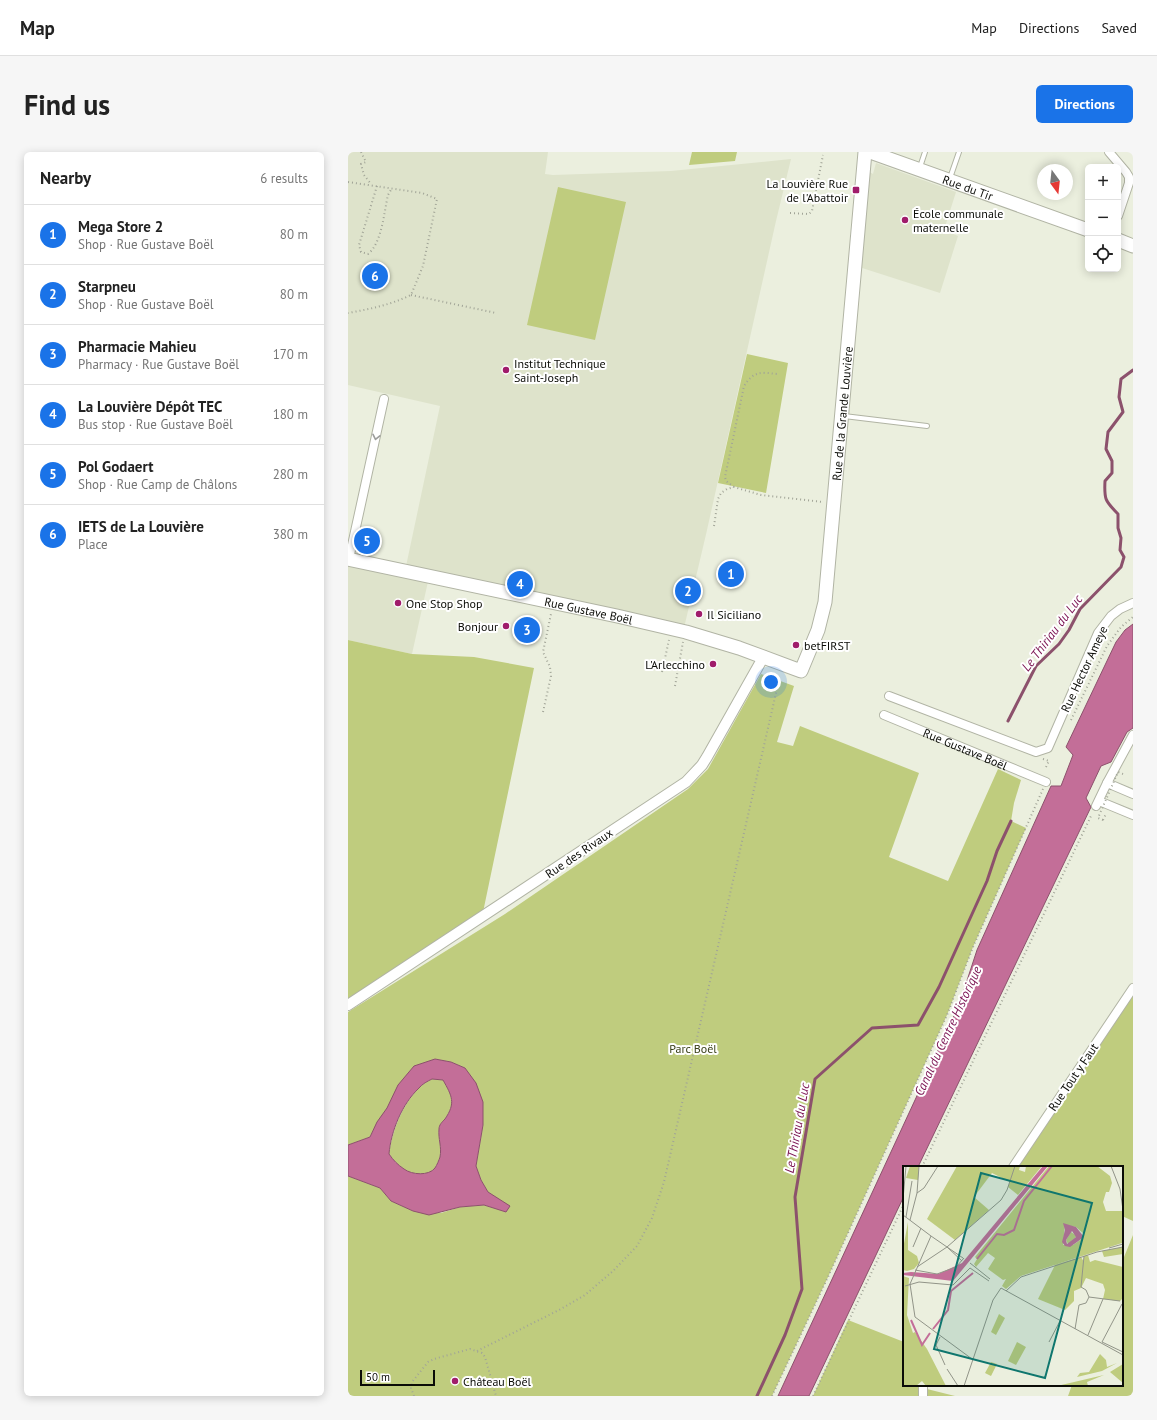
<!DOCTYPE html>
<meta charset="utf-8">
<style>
:root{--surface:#fff;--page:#f6f6f6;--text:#222;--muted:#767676;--line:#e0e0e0;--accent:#1a73e8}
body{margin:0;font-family:"PT Sans",sans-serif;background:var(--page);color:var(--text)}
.controls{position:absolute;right:12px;top:12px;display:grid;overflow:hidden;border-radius:6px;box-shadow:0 2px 10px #0003}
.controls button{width:36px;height:36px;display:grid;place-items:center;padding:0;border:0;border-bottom:1px solid var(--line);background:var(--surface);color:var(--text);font:20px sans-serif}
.compass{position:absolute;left:689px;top:12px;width:36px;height:36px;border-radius:50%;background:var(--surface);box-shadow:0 2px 10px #0003;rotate:165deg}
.scale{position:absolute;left:12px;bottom:10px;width:75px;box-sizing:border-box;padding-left:4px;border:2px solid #0b0c07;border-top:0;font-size:11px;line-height:14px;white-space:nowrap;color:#0b0c07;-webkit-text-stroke:3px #fff;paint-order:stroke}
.you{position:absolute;left:423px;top:530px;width:14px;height:14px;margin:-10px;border:3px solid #fff;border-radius:50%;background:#1a73e8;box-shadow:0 0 0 6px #1a73e833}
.badge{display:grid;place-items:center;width:26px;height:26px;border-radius:50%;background:var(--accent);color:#fff;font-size:13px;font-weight:700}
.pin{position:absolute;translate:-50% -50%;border:2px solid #fff;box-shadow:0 1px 4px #0006}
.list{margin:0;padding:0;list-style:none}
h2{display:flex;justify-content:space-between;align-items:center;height:52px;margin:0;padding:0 16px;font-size:17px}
h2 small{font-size:13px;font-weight:400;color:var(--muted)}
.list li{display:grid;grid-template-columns:26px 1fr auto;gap:12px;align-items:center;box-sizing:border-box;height:60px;padding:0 16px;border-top:1px solid var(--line)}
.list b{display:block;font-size:15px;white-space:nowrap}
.list p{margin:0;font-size:13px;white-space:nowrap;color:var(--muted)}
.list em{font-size:13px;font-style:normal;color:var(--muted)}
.icon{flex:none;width:22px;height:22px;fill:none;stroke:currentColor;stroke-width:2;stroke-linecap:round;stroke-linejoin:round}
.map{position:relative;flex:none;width:785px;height:1244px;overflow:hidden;border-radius:6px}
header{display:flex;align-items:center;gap:24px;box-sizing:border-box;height:56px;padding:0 20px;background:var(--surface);border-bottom:1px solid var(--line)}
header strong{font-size:19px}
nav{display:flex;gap:22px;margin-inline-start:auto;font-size:14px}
.intro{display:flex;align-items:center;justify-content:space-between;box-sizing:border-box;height:96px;padding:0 24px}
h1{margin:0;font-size:28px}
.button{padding:10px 18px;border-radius:6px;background:var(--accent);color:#fff;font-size:14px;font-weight:700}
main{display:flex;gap:24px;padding:0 24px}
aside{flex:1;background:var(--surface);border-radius:6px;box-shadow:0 2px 10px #0003}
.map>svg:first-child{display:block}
.built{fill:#dee3cb}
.green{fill:#bfcc7e}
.water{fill:#c36e98;stroke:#8c516c;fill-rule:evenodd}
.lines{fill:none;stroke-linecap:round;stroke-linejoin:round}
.stream{stroke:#8c516c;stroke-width:3}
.service-casing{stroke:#b1b4a4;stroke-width:6}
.minor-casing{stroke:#b1b4a4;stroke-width:10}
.tertiary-casing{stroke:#b1b4a4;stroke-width:12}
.primary-casing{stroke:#b1b4a4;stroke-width:15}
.path{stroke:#a1a497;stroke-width:2;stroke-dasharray:1 3;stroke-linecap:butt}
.service{stroke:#fff;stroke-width:4}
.minor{stroke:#fff;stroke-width:8}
.tertiary{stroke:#fff;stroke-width:10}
.primary{stroke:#fff;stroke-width:13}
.path-bridge{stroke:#a1a497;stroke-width:2;stroke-dasharray:1 3;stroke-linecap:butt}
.oneway{stroke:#9d9e9c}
.poi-dot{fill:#a01c6b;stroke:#fff;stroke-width:1.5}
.labels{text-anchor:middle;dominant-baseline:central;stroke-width:4;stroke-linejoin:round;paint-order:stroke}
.poi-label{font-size:12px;fill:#0b0c07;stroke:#fff;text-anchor:start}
.street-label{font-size:12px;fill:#0b0c07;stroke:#fff}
.park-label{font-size:12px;fill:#383e17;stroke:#fff}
.water-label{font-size:13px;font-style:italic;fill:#7a1251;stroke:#fff}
.inset-river{fill:none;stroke:#c36e98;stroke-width:2}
.inset-road{fill:none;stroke:#919488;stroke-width:1}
.view{fill:#0f766e;fill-opacity:0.15;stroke:#0f766e;stroke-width:2}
.inset-edge{fill:none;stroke:#0b0c07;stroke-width:2}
</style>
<header>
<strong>Map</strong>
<nav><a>Map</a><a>Directions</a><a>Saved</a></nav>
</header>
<div class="intro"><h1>Find us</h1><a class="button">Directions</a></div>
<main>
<aside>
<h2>Nearby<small>6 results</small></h2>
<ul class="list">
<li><span class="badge">1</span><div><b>Mega Store 2</b><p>Shop · Rue Gustave Boël</p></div><em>80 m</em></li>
<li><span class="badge">2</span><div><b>Starpneu</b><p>Shop · Rue Gustave Boël</p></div><em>80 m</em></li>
<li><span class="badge">3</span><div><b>Pharmacie Mahieu</b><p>Pharmacy · Rue Gustave Boël</p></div><em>170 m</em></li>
<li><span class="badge">4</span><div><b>La Louvière Dépôt TEC</b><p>Bus stop · Rue Gustave Boël</p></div><em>180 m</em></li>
<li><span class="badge">5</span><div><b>Pol Godaert</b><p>Shop · Rue Camp de Châlons</p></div><em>280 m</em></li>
<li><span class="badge">6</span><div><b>IETS de La Louvière</b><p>Place</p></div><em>380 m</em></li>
</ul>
</aside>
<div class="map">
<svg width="785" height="1244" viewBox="0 0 785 1244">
<rect width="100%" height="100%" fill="#ebefde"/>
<!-- built -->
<path class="built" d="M0,0H200L197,22L205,23L323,19L443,7L428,69L359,378L335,480L81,425L64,502L0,488V407L57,419L92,254L0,233Z
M528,11L608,40L596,78L610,84L592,141L511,115L520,19L525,22Z"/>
<!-- green -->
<path class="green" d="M344,0H389L387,9L341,13Z
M210,35L278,50L247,188L179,173Z
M399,202L440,211L418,341L370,331Z
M0,488L64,502L126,505L186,516L134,765L0,849Z
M413,522L446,534L429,590L445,594L452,574L571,621L541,705L600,729L650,617L673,628L666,651L663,669L678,676L625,795L599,863L480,1125L424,1244H0V1024L32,1036L43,1049L65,1059L93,1061L112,1055L136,1053L158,1060L140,1040L133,1028L128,1014L135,973L117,916L103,910L87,907C63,932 37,953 22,985L0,993V860L157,762L340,637L360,617Z
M785,836V1069L774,1064V1015H665Z
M84,927L95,928C104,943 108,951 97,967C95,970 91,973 91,977C90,987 94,995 92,1005C91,1008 89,1013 87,1016C81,1024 64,1023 56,1017C50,1013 45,1008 41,1002C44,979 54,953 71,936C74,932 79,930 84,927Z
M785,1083V1244H720L724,1233H774V1110Z
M500,1168L556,1190V1233H575V1236L607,1244H465Z"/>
<!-- water -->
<path class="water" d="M785,472V576L779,580L763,610L753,614L738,646L743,655L570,1015H556V1044L461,1244H430L611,853L629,798L703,634H713L725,603L718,595L768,490L777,478Z
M87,907L103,910L117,916L128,931L135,950V973L128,1014L133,1028L140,1040L162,1054L158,1060L136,1053L112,1055L81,1063L65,1059L43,1049L32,1036L0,1024V993L22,985L29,970L39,956L50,933L66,914ZM84,927L95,928C104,944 108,951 97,967C94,970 91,973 91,977C90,987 94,995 92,1005C91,1008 89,1013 87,1016C81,1024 64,1023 56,1017C50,1013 45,1008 41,1002C43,979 54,952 71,936C74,932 80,929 84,927Z"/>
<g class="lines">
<!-- stream -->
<path class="stream" d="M660,569L688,514L711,492L721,478L732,457L773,415L776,405L772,398L773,386L770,376V362C757,349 756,347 757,329L764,321V309L758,297L760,280L775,260L771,245L773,227L785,218
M409,1244L437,1183L454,1137L447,1045L467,927L524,876L570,873L591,835L639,729L649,699L663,669"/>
<!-- service casing -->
<g class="service-casing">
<path id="service" d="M572,15L577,0
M602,26L611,0
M496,264L579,274"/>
</g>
<!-- minor casing -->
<g class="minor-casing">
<g id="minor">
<path d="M761,0L778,20L781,25V31L770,64"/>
<path d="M1,407L36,247"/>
<path d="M541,544L688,600L700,596L750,481L763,464L772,457L785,451"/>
<path id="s1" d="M536,563L698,630"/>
<path d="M759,631L785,642"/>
<path d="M751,649L785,663"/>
<path d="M748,654L759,631L785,583"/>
<path d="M665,1015L785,836"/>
<path d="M575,1244V1233"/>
</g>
</g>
<!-- tertiary casing -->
<g class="tertiary-casing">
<path id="tertiary" d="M0,853L338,630L354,613L359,605L416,504"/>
</g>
<!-- primary casing -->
<g class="primary-casing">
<g id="primary">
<path id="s2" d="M522,0L740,78"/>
<path d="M770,88L785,94"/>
<path id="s3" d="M0,407L269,464L338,480L391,496L453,519L470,478L477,450L517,0"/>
</g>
</g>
<!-- path -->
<path class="path" d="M13,0L18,10L13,12L16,23L23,32
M0,30L74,41L89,47L75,114L63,143C42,153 22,157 0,161
M29,34L11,93L13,100L20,102C34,91 36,60 40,43L44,36
M442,61L461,62L464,59L475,3
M63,143L148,161
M386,335L378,329L377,325L396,234C406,219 412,220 429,222
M366,374L370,347L373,341L379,337L386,335L413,343L475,350
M314,520L321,488
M327,534L335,490
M195,560L203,524L202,515L195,500L203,462
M723,568L759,494L773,475L785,465
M695,607L701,609L697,617
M755,668L758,662
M574,1015L744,662
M129,1199L211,1158L237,1143L265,1119L289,1094L304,1066L316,1030L431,528
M66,1244L63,1236L64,1230L80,1210L86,1207L122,1197L134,1201L137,1205L148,1244
M424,1244L480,1125L599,863L625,795L695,637
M465,1244L556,1052"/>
<!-- service -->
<use href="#service" class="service"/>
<!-- minor -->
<use href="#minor" class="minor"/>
<!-- tertiary -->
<use href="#tertiary" class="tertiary"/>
<!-- primary -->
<use href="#primary" class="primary"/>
<!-- path-bridge -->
<path class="path-bridge" d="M755,668L750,666L770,620L775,622"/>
</g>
<!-- one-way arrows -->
<defs><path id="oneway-chevron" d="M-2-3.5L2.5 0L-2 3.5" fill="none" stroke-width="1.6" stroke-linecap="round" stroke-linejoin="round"/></defs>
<use class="oneway" href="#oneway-chevron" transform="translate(28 285) rotate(102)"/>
<!-- markers -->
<g class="poi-dot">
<rect x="504" y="34" width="8" height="8" rx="2"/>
<circle cx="557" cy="68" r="4"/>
<circle cx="158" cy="218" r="4"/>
<circle cx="50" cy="451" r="4"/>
<circle cx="351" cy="462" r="4"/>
<circle cx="158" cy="474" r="4"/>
<circle cx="448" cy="493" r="4"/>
<circle cx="365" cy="512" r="4"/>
<circle cx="107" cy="1229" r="4"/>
</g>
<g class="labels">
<!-- poi labels -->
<g class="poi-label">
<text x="500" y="31" text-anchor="end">La Louvière Rue<tspan x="500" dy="14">de l'Abattoir</tspan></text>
<text x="565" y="61">École communale<tspan x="565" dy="14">maternelle</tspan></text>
<text x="166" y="211">Institut Technique<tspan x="166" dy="14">Saint-Joseph</tspan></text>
<text x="58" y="451">One Stop Shop</text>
<text x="359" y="462">Il Siciliano</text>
<text x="150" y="474" text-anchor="end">Bonjour</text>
<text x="456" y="493">betFIRST</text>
<text x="357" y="512" text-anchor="end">L'Arlecchino</text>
<text x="115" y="1229">Château Boël</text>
</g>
<!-- street labels -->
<g class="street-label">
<text stroke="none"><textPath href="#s2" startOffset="104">Rue du Tir</textPath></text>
<text stroke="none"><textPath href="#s3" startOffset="730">Rue de la Grande Louvière</textPath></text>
<text stroke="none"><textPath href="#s3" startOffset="246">Rue Gustave Boël</textPath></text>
<text transform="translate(736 517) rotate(-65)">Rue Hector Ameye</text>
<text stroke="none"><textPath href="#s1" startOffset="88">Rue Gustave Boël</textPath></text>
<text transform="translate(231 701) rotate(-34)">Rue des Rivaux</text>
<text transform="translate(725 925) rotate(-56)">Rue Tout y Faut</text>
</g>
<!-- park labels -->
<g class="park-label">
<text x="345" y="896">Parc Boël</text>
</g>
<!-- water labels -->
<g class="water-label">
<text transform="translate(704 481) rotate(-53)">Le Thiriau du Luc</text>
<text transform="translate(600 879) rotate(-65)">Canal du Centre Historique</text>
<text transform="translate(449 976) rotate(-80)">Le Thiriau du Luc</text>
</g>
</g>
<!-- overview -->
<g transform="translate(555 1014)">
<rect width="220" height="220" fill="#ebefde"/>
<path d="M7,0H16L15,14L3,12ZM54,0H117L116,4L122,6L123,0H139L115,29L105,21L107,16L89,7L71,31L86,44L52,74L24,53ZM146,0H194L207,10L209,17L206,26H203L200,36L203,45H220L219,77L118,110L103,123L99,120L103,113L100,114L85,103L92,92L85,87L73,101L71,98L74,93L72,91ZM162,59L173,61L181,68L180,72L170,79H160ZM5,56V84L14,90L16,97L11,103L4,105L0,104V83ZM168,66L174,70L165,78L163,74ZM220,81V88L201,91L199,85ZM185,89L187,96L192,94L220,101V132L217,135L200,133L202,124L200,118L183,112L178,122L171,125V135L162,144L135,133L152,99L178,91L181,96V90ZM0,110L6,112L4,149L10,167L12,166L24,183L43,220H23L19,215L13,220H0ZM96,148L102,152L93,169L88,166ZM114,176L123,181L113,199L105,195ZM197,188L203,194L204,201L214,197L199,205L174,211L177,207L186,206ZM88,196L94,198L88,210L82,207ZM220,198V217L207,206ZM201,209L184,216L185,220H154Z" fill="#bfcc7e" fill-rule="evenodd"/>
<path d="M140,0H145L50,115L0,109V107L8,106L35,108L59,97ZM160,57L173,61L181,71L167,81L162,80L159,76L162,64ZM169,65L173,71L164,78L163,74Z" fill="#c36e98" fill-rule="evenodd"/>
<path class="inset-river" d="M74,93L94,68L101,69L111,64L121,35L149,0M8,154L19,179L27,167M30,163L45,144L48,125L70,107"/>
<path class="inset-road" d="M208,0L217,23L220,44M14,27L16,0M0,33L3,0M0,49L28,70L7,118L12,151L69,193M3,51L9,15M7,54L14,27L21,22L35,0M28,70L60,92M10,81L18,62M44,81L59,95M206,82L220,78M67,97L87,113M14,101L44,81L98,34L104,24L112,0M12,104L34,108L53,101L61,92M2,120L16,116L50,119L67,102L86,115M103,125L118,111L194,86L220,81M186,131L217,135M219,138L199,176L220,186M172,163L176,139L183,137L186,131L183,124L178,121L181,90M185,169L200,133M37,171L33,179L42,199M146,176L157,155M44,203L55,220M61,220L90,134L98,122L220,189"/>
<path class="view" d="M78,7L189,37L142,212L31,183Z"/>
<rect width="220" height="220" class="inset-edge"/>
</g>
</svg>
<div class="controls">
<button>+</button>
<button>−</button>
<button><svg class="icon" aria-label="locate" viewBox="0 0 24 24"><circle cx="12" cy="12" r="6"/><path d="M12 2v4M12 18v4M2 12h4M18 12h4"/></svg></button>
</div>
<svg class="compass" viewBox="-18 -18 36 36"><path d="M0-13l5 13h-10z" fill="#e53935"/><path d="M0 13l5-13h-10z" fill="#767676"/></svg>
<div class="scale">50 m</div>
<div class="you"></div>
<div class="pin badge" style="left:383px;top:422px">1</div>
<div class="pin badge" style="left:340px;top:439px">2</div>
<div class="pin badge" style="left:179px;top:478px">3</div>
<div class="pin badge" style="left:172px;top:432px">4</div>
<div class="pin badge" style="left:19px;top:389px">5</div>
<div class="pin badge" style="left:27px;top:124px">6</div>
</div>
</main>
